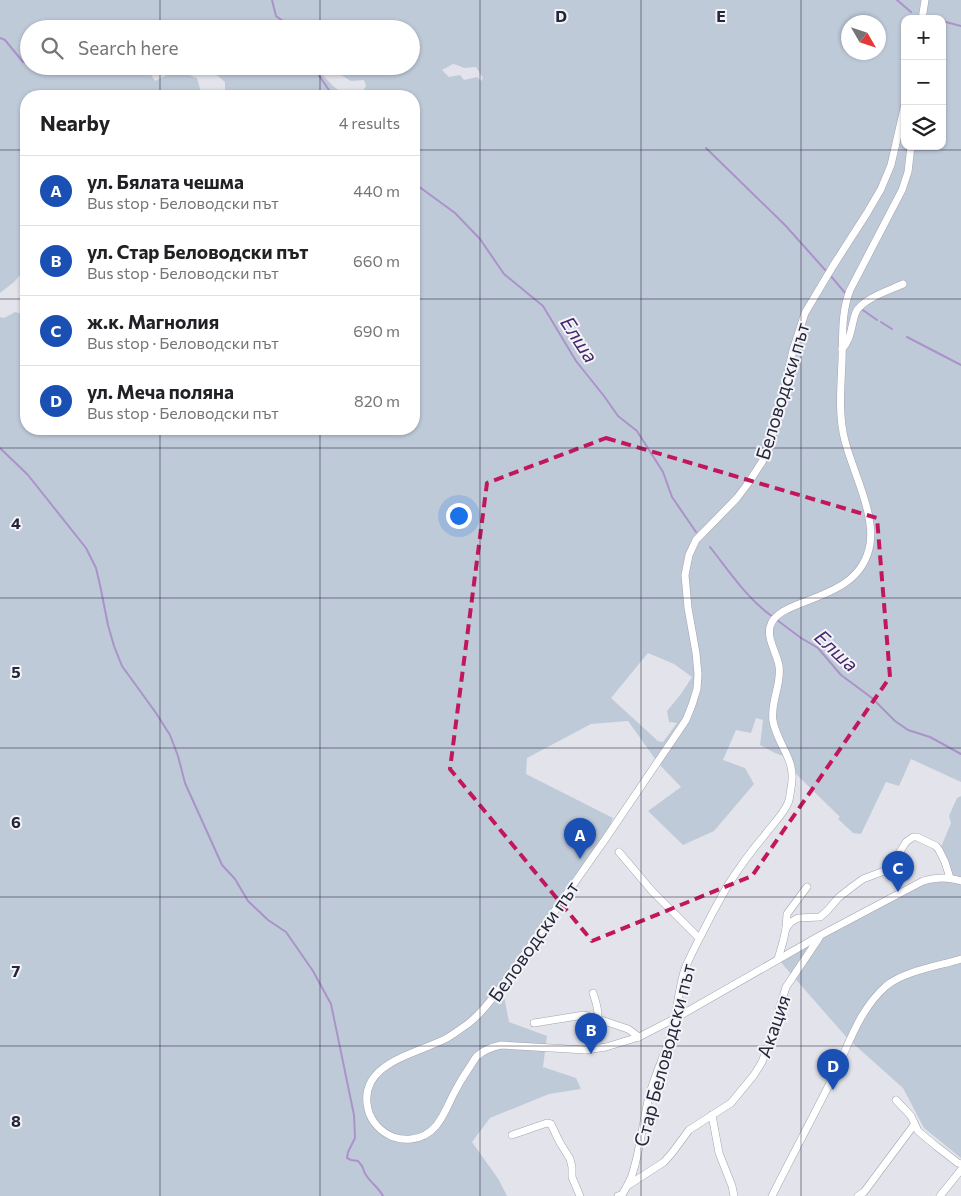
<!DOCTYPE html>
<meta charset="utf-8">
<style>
:root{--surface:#fff;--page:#f6f6f6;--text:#202124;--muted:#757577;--line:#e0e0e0;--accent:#5a7744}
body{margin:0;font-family:Commissioner,sans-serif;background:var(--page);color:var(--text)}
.controls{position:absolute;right:15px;top:15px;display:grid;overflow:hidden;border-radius:10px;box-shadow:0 1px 4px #0004}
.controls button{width:45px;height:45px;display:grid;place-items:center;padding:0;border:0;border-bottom:1px solid var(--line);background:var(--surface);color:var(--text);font:25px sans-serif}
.compass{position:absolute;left:841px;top:15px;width:45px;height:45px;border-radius:50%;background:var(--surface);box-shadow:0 1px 4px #0004;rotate:129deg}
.you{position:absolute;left:458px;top:515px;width:18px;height:18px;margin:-12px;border:4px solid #fff;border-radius:50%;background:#1a73e8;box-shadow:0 0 0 8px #1a73e833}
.badge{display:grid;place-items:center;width:32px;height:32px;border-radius:50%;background:var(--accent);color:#fff;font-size:16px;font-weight:700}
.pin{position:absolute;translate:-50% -41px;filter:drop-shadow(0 1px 2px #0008)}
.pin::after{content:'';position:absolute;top:26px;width:18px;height:15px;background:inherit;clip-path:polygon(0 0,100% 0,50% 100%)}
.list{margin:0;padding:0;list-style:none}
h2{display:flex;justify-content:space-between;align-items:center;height:65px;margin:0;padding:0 20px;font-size:21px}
h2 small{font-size:16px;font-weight:400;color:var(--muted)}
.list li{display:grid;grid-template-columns:32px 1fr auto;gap:15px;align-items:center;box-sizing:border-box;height:70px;padding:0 20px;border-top:1px solid var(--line)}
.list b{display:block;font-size:19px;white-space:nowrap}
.list p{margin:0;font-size:16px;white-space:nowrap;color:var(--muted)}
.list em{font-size:16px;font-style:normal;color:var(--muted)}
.icon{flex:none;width:28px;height:28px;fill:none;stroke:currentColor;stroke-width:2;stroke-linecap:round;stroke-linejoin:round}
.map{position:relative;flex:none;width:961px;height:1196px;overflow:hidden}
.search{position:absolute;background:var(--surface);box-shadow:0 1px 4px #0004;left:20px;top:20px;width:400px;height:55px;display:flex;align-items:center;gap:12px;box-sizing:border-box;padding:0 18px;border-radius:28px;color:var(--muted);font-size:19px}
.panel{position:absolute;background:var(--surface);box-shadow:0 1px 4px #0004;left:20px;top:90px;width:400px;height:345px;border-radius:20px}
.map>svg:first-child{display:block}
.green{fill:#bfcad9;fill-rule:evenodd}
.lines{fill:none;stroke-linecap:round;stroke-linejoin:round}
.stream{stroke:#ab92c9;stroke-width:2}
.minor-casing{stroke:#a3a3af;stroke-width:8}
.minor{stroke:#fff;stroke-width:7}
.marked{fill:none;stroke:#c2185b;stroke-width:4;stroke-dasharray:10 6;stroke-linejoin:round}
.grid{fill:none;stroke:#26253a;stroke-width:1;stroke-opacity:0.55}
.labels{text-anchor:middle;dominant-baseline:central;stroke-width:4;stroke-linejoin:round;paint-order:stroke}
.street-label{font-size:19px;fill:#26253a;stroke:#f3f4f8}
.water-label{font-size:20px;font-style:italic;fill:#48276f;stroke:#f3f4f8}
.grid-label{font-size:16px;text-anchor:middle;font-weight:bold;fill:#26253a;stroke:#f3f4f8;stroke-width:4;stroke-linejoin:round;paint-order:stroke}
</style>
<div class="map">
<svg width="961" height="1196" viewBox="0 0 961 1196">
<rect width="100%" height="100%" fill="#e3e4eb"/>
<g class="green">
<path d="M0,0H961V782L911,759L899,786L886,782L861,834L853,833L838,819L840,817L796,774L791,759L775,753L760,745L763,720L756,718L751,733L736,730L723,760L745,768L754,784L714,831L683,845L648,811L681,787L658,763L628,721L591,724L527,758L526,774L613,818L606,838L502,986L509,1022L547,1036L543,1067L576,1078L581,1089L549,1094L490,1118L472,1142L499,1180L507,1196H0V317L4,318L15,312L26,315V429H414V96H360L366,86L364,80L351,81L341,75L333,66H411V29H29V66H146L155,81L176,70L197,78L202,96H26V269L14,282L0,293ZM905,19H942V146H905ZM848,22H878V52H848ZM453,64L457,65L464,68L476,67L483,78L481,81L477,77L464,80L460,75L449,77L442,70ZM648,653L674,664L692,677L681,694L667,711L669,722L677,723L663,742L658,741L611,698Z"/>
<polygon points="203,66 317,66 321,73 334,87 347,96 225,96 225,82 212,71"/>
<path d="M961,796V1158L924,1128L903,1088L848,1039L778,959L923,881L950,878C952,866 947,856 941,847L951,823L949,816L957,798Z"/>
</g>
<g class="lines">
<g class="stream">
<polyline points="272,0 276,16 294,29"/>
<polyline points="897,0 911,12"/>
<polyline points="942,21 961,26"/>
<polyline points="0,38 5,40 23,62 29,63"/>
<polyline points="285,66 316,71 333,96"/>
<polyline points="706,148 785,225 827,272"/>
<polyline points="414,183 455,213 480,239 504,274 543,306 576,361 604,396 618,416 637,431 663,472 672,497 696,532"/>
<polyline points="830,275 846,294"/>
<polyline points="860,308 877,320"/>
<polyline points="881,322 892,329"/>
<polyline points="907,337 961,365"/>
<path d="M0,448L28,475L86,548L96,568L100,585L108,625L114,646L122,666L156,713L170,735L178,756L185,783L222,865L235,879L248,901L268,920L286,932L313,971L331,1004L354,1115L355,1138L348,1152L347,1158L351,1160L358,1161C365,1168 362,1169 366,1175C371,1183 379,1188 383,1196"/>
<path d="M710,547C729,571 747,599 773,617"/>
<polyline points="777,620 801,638 818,648 841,675 872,698 895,721 908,730 930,737 961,754"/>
</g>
<defs>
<g id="minor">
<polyline points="922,19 925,0"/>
<path d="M905,104L891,165L881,189L867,213L833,266L805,313L793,350L778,418L768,449L762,462L749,482L737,498L696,540L689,555L685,575L688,608L696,653L698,674L697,689L692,705L686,720L606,838L502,986C492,999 482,1013 469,1023C462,1028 454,1034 447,1038C417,1054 357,1063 368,1109C371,1122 381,1132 393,1137C399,1139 404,1140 411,1139C436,1137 444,1114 453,1095C458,1085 464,1075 471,1065C473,1062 475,1058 477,1056C484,1050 492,1047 501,1045L586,1050L606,1047L639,1037L674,1019L821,935L923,881C938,877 947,877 961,881"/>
<path d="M842,349C852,339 851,324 856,312C862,299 890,290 903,284"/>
<polyline points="619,852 652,891 699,938"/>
<polyline points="786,928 787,914 807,887"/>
<polyline points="778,959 783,942 786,928 791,922 798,918 820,917 827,911 838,898 852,887 863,879 884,871 891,866 906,842 913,837 917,837 936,846 939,850 945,862 950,878"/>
<path d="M593,993C596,1002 599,1010 598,1019L628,1029L639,1037"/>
<polyline points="534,1023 584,1015 598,1019"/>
<polyline points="896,1100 911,1116 918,1131 936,1146 958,1163 961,1164"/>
<polyline points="712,1115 719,1153 732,1186 734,1196"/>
<polyline points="512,1135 547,1123 551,1124 559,1141 570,1159 572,1167 572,1177 580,1196"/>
<polyline points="627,1186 664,1162 672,1153 689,1130 731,1103 754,1075 762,1062 767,1049 786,987 819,938"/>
<path d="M618,1196L622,1195C626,1188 631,1180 633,1172C641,1146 643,1119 650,1093C656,1072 666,1052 672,1031C678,1009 678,987 686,966C694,948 704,930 713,912C718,903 723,894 728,885C739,868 751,851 764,836C771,826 783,815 788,803C790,799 790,793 791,788C797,759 778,747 773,721C770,702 782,684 779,666C777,653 767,640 770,627C777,595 860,605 870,544C875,513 853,472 845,441C838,415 841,387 842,360C843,336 841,313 850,290L902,190L908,172L911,146"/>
<path d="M772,1196C792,1156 813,1117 833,1077C849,1045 858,1011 886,986C904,971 939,966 961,959"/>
<polyline points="858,1196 864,1192 914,1125"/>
<polyline points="940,1196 961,1170"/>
</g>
</defs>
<use href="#minor" class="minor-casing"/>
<use href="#minor" class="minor"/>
</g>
<path class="marked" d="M606,438L877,518L890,677L752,876L592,941L450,769L487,483Z"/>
<path class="grid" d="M160,0V29M320,0V29M480,0V1196M641,0V1196M801,0V1196M160,66V96M320,66V96M0,150H26M414,150H961M0,299H26M414,299H961M160,429V1196M320,429V1196M0,448H961M0,598H961M0,748H961M0,897H961M0,1046H961"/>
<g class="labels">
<g class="street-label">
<text transform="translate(782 391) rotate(-73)">Беловодски път</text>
<text transform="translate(533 941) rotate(-55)">Беловодски път</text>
<text transform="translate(773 1026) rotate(-71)">Акация</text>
<text transform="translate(664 1055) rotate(-75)">Стар Беловодски път</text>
</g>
<g class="water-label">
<text transform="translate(580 339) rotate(57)">Елша</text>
<text transform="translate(837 650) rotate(43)">Елша</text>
</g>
</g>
<g class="grid-label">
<text x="561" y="22">D</text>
<text x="721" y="22">E</text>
<text x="16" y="529">4</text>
<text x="16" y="678">5</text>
<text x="16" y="828">6</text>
<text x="16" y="977">7</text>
<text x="16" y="1127">8</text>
</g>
</svg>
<div class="controls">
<button>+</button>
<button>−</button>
<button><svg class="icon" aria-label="layers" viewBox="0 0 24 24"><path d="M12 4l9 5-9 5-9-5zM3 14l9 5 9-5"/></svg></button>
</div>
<svg class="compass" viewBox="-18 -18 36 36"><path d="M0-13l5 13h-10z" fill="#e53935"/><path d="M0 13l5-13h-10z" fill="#757577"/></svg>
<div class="you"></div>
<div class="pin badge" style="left:580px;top:859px;background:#1a4fb4">A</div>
<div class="pin badge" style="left:591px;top:1054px;background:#1a4fb4">B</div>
<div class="pin badge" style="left:898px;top:892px;background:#1a4fb4">C</div>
<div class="pin badge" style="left:833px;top:1090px;background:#1a4fb4">D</div>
<div class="search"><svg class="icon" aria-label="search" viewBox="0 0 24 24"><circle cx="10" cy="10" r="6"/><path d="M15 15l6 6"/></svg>Search here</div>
<section class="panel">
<h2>Nearby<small>4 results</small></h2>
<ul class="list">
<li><span class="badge" style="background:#1a4fb4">A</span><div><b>ул. Бялата чешма</b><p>Bus stop · Беловодски път</p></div><em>440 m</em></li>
<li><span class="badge" style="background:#1a4fb4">B</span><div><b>ул. Стар Беловодски път</b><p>Bus stop · Беловодски път</p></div><em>660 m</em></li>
<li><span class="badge" style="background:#1a4fb4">C</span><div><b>ж.к. Магнолия</b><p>Bus stop · Беловодски път</p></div><em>690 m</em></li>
<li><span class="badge" style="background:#1a4fb4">D</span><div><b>ул. Меча поляна</b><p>Bus stop · Беловодски път</p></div><em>820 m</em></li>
</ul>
</section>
</div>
